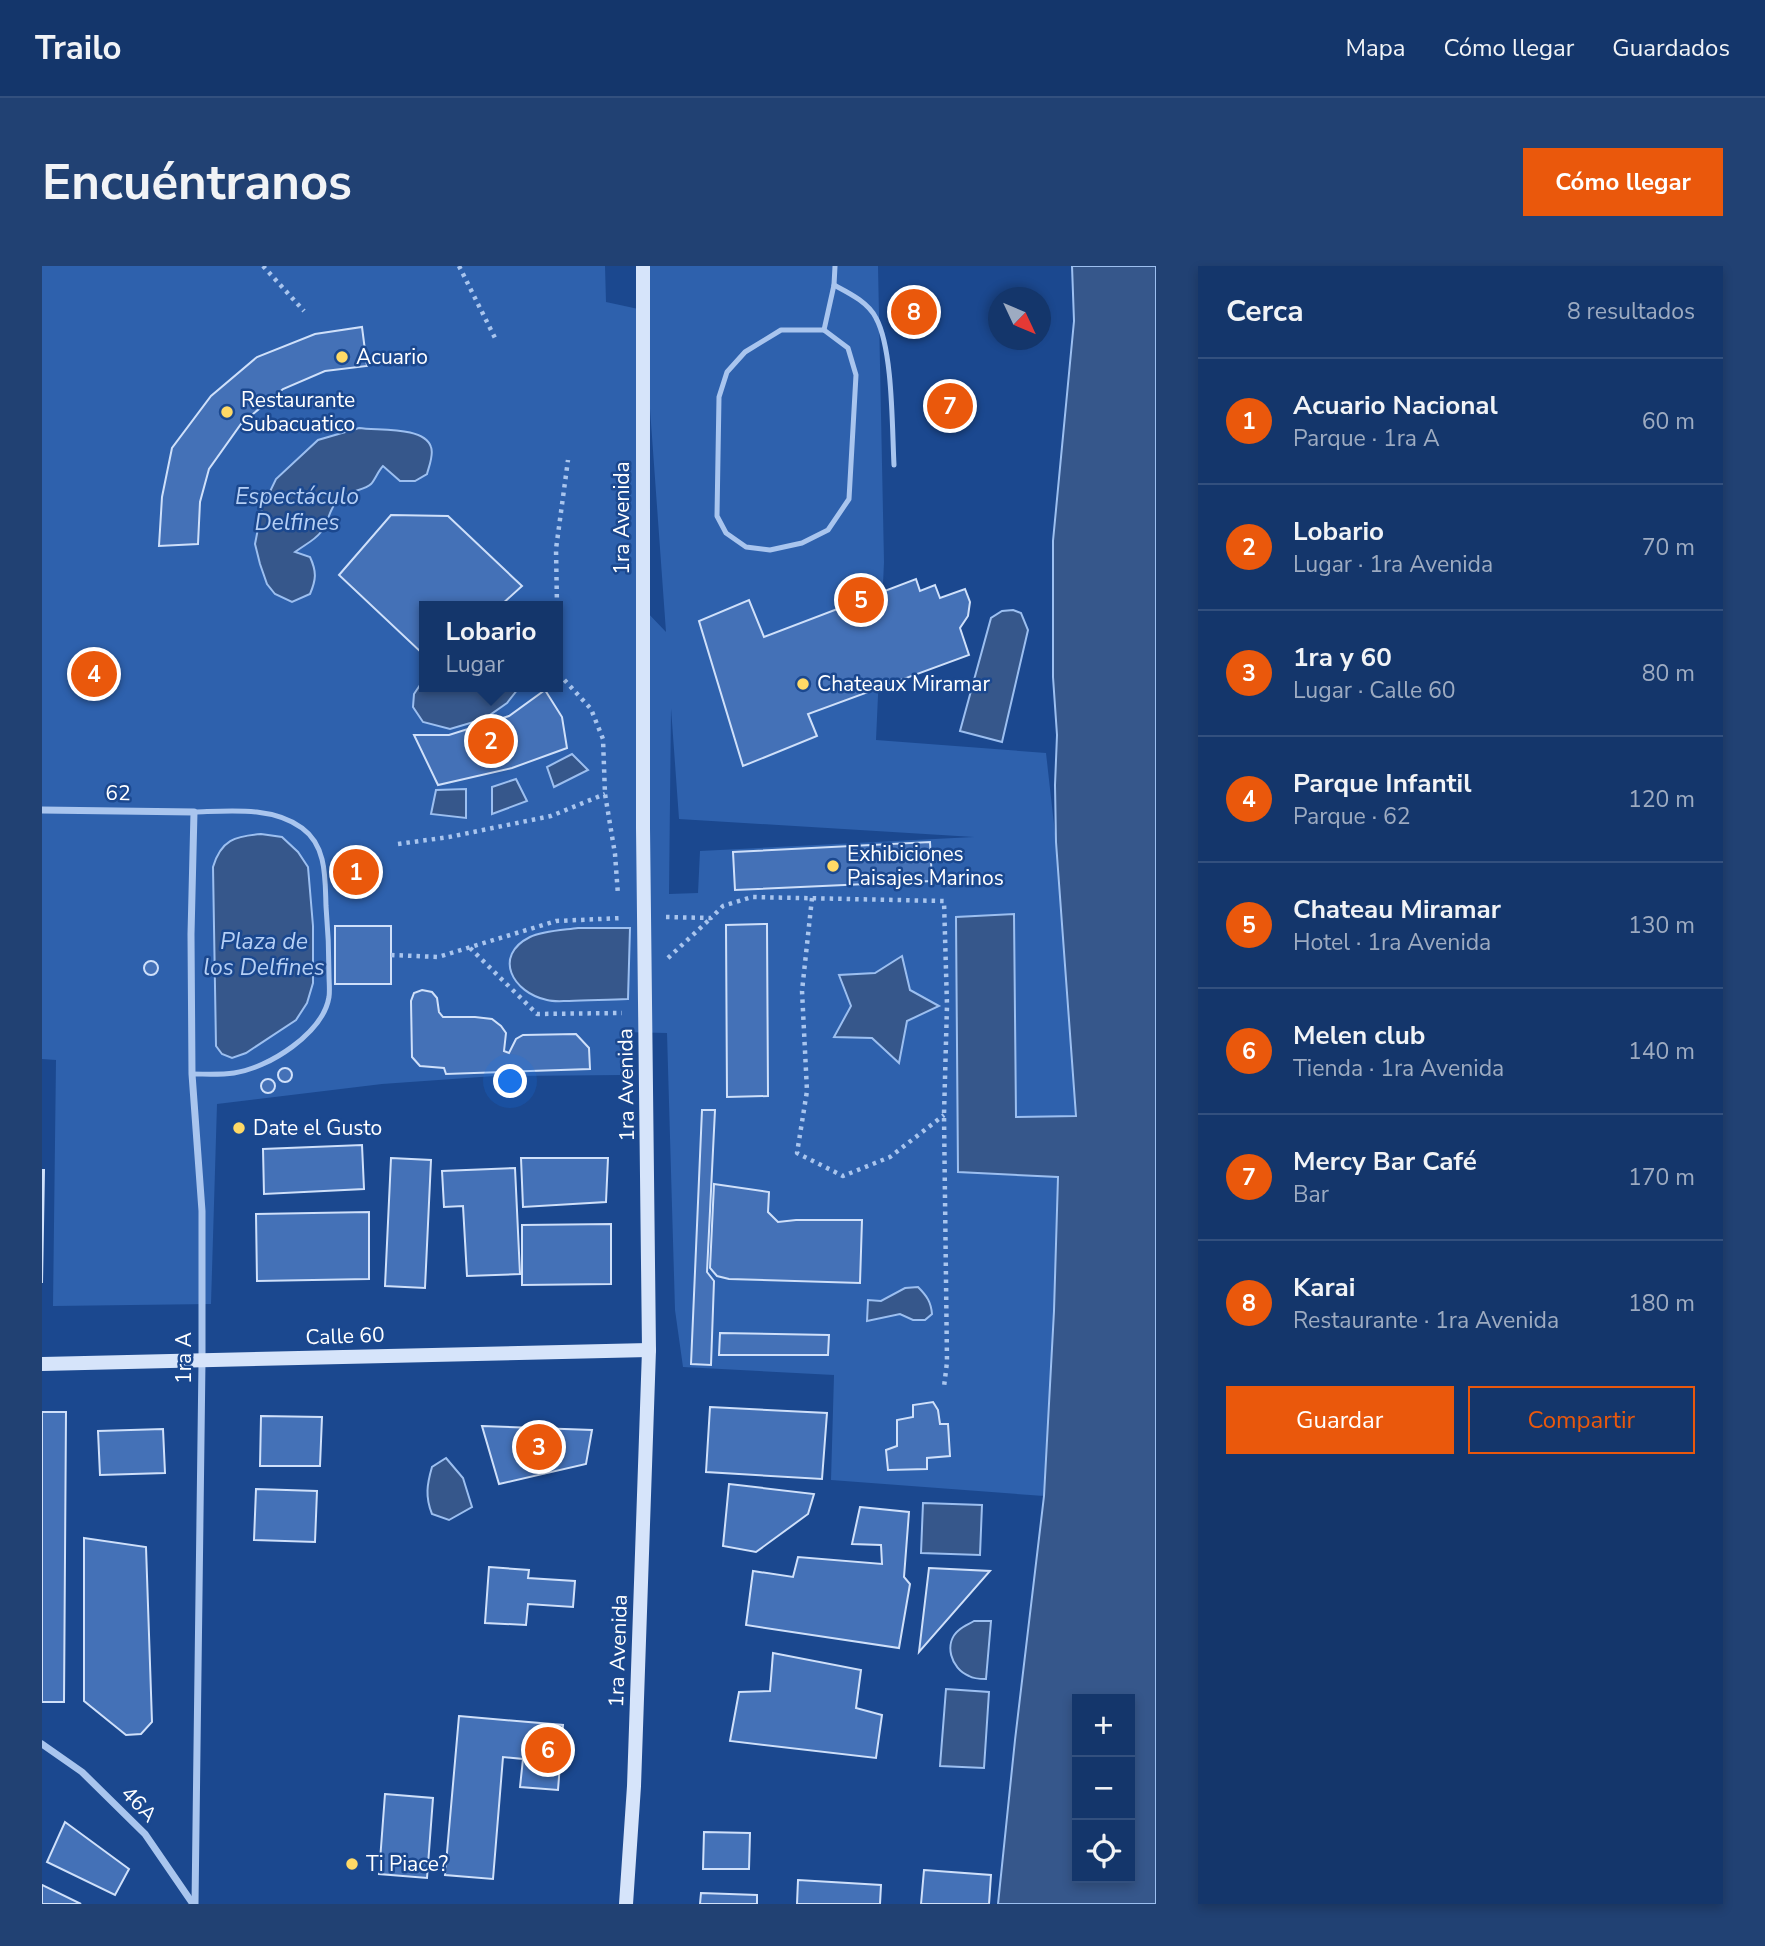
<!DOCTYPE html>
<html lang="es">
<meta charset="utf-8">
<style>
:root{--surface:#14366b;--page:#214173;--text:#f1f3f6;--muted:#9dabc1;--line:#33507e;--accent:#ea580c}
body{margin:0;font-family:"Nunito Sans",sans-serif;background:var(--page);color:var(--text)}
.controls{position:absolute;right:21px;bottom:21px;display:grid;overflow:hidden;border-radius:0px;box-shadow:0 4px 10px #0003}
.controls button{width:63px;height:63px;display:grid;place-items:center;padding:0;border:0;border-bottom:2px solid var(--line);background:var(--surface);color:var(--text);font:35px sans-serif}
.compass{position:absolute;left:946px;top:21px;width:63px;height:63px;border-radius:50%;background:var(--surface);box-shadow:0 4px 10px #0003;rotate:134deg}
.you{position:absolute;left:469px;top:816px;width:24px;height:24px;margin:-18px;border:5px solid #fff;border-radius:50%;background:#1a73e8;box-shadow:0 0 0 10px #1a73e833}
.badge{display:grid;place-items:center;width:46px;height:46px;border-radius:50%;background:var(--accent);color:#fff;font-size:23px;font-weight:700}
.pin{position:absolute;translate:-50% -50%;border:4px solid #fff;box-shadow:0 2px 7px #0006}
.popup{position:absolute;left:377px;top:335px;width:144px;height:91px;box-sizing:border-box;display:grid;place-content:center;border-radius:0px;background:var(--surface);filter:drop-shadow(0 2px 5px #0005);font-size:23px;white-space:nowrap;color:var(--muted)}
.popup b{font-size:26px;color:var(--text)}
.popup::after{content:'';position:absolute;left:50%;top:100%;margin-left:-14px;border:14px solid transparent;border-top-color:var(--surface)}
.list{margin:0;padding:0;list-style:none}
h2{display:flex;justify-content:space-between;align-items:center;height:91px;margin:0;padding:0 28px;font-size:30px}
h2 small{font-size:23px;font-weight:400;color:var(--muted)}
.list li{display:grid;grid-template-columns:46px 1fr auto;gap:21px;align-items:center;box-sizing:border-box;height:126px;padding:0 28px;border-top:2px solid var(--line)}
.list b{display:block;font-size:26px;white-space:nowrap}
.list p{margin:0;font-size:23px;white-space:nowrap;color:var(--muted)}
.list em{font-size:23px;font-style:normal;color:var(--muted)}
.actions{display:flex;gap:14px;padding:21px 28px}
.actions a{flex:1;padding:16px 0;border:2px solid var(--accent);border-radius:0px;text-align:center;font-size:24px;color:var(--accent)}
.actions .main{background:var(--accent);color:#fff}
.icon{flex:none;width:38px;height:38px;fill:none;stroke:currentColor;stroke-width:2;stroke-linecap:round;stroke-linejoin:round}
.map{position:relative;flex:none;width:1114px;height:1638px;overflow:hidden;border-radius:0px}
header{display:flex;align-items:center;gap:42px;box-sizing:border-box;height:98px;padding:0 35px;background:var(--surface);border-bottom:2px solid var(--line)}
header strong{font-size:33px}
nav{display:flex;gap:38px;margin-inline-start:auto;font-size:24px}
.intro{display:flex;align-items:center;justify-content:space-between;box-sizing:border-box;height:168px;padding:0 42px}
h1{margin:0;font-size:49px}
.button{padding:18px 32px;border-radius:0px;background:var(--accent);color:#fff;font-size:24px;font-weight:700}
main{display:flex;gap:42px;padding:0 42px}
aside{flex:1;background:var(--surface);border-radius:0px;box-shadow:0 4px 10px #0003}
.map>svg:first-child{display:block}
.green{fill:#2e61ad;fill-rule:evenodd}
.water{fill:#36578b;stroke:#9cbff0;stroke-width:2;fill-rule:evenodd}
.building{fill:#4471b7;stroke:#cfe0fa;stroke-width:2}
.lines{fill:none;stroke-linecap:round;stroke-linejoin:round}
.path{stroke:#a9c5ee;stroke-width:4.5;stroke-dasharray:3.5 5;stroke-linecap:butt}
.lane{stroke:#a9c5ee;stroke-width:5}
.street{stroke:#a9c5ee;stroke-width:7}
.secondary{stroke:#d6e4fa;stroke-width:14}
.poi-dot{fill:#ffd966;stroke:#1b488f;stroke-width:2.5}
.labels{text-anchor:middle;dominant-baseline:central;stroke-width:5;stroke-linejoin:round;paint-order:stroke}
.poi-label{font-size:21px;fill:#fff;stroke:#1b488f;text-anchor:start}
.street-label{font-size:21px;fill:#fff;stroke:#1b488f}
.water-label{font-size:23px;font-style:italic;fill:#b5cff5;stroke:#1b488f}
</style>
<header>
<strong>Trailo</strong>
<nav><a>Mapa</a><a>Cómo llegar</a><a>Guardados</a></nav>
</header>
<div class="intro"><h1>Encuéntranos</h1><a class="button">Cómo llegar</a></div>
<main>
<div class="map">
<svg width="1114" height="1638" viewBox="0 0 1114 1638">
<rect width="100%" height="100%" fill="#1b488f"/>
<path class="green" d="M0,0H563L564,36L601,44V0H836L842,296L834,474L1004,487L1014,576L1034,850L1016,911L1012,1045L1002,1230L789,1214L792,1109L641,1101L633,1044L625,767L581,766V809L453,810L340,818L175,838L169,1038L11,1040L14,794L0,793ZM602,59L624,366L602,343ZM382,340H516V421H382ZM629,442L637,553L932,571L658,585L656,627L627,628Z"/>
<g class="water">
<path d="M1030,0H1114V1638H956L973,1474L1002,1230L1012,1045L1016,911L916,906L914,651L972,648L974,851L1034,850L1014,576L1013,519L1015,469L1011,411V275L1032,55ZM1035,1433H1088V1612H1035Z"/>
<path d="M317,162C336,165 382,160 389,181C392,189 387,200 385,208L373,215H358L341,200C336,205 333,214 329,218C322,225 305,224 294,236C287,245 286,257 279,266C272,275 262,279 253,286L268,291C275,306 274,314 268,328L250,336L233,328L225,318L218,298L213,278L220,242L234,213L276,174Z"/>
<polygon points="971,344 979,347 986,364 960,476 918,465 949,352 960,345"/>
<polygon points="382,413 382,421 476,421 476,423 465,437 442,453 408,463 381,456 371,441 372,428"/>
<polygon points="530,488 546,504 512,521 505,501"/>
<polygon points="474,513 485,535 450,548 450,521"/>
<polygon points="424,523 424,552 389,548 394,524"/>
<path d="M219,568L240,571L256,586L266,601L271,660V717L265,737L254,754L204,787L190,792L180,788L174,780L171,601C179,574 193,570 219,568Z"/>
<path d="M536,662H588L586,733C566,734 546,734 527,735C520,735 512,736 505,734C471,727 450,690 488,671C500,665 522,664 536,662Z"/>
<polygon points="860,690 868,724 897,740 865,755 857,797 830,772 792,771 809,740 797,709 833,707"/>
<path d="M876,1021C885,1030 889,1036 890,1048L883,1054H871L858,1048L825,1055L826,1034L839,1035L863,1022Z"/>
<path d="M404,1192L421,1212L430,1241L407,1254L390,1248C383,1231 385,1218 390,1201Z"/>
<polygon points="881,1237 940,1239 938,1289 879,1287"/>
<path d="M932,1355H949L944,1413C938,1413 932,1413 927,1410C909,1403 901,1377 917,1364C921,1360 927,1358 932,1355Z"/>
<polygon points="904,1423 947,1426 942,1502 898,1500"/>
</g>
<g class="building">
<polygon points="320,61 325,100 283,105 241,123 199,158 167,203 158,236 156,278 117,280 120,231 130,182 169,130 215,91 273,68"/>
<polygon points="349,249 406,250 480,320 458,340 382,340 382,389 297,309"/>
<polygon points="874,313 878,325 893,319 898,332 923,323 928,336 926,350 918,362 927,389 766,448 775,470 701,500 657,355 707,334 722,371"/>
<polygon points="503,424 520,451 525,482 470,502 396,519 372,469 407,469 467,450"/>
<polygon points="888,576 890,615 693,624 691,586"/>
<polygon points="725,658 726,830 685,831 684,659"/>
<rect x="293" y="660" width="56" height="58"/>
<circle cx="109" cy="702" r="7"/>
<polygon points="380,724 390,726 395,732 397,746 401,751 433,751 450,753 459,760 464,767 462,785 467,787 474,773 481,769 534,768 547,782 548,803 404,808 402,802 378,800 370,791 369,735 372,727"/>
<circle cx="243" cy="809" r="7"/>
<circle cx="226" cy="820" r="7"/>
<polygon points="660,844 673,844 665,1006 672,1015 669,1099 649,1098"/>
<polygon points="320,879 322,923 222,928 221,883"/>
<polygon points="349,892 389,894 383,1022 343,1020"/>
<polygon points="479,892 566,892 564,936 481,941"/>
<polygon points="473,902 478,1008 425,1010 421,940 402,941 400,905"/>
<polygon points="0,904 2,904 0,1017"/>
<polygon points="672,918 727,926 726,946 736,956 754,954 820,954 818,1017 687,1013 675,1010 668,1002"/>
<polygon points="327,946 327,1013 215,1015 214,948"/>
<polygon points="569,958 569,1018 480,1019 480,959"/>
<polygon points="678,1067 787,1069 786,1089 677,1089"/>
<polygon points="891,1136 896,1144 898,1158 906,1158 908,1190 885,1192 885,1203 846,1204 844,1184 855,1180 855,1154 871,1151 871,1139"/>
<polygon points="668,1141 785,1147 780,1213 664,1206"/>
<polygon points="0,1146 24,1146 22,1436 0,1436"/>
<polygon points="219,1150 280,1151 278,1200 218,1200"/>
<polygon points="440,1160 550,1164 544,1198 457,1218"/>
<polygon points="121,1163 123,1207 58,1209 56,1165"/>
<polygon points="687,1218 772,1228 766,1248 714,1286 681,1280"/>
<polygon points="214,1223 275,1225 273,1276 212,1274"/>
<polygon points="818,1241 867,1246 862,1311 868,1318 857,1382 704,1359 711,1305 751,1311 756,1291 840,1298 839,1279 810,1278"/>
<polygon points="42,1272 104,1281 110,1456 99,1468 84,1469 42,1435"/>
<polygon points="447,1301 487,1304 486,1312 533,1315 531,1341 486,1338 484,1359 443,1357"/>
<polygon points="887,1302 948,1305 877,1386"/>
<polygon points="731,1387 819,1404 814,1442 840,1449 834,1492 688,1475 697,1426 728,1425"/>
<polygon points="417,1450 521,1459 516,1524 478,1521 481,1493 461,1491 451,1613 403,1609"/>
<polygon points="343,1528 391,1532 385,1612 337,1608"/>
<polygon points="23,1556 87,1603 73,1629 5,1596"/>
<polygon points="662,1566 708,1567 707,1603 661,1603"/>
<polygon points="882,1604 949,1609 947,1638 879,1638"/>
<polygon points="756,1614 839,1619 838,1638 755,1638"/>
<polygon points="0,1619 39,1638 0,1638"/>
<polygon points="659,1627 715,1629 715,1638 658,1638"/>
</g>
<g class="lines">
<g class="path">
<polyline points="221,0 262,45"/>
<polyline points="417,0 455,76"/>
<polyline points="515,340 514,283 526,194"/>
<polyline points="516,348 517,408 549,443 561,473 563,528 573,588 576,629"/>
<polyline points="356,578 407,571 509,550 563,528"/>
<polyline points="770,632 760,725 765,825 755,887 801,910 848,891 902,849"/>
<polyline points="624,651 669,652 681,640 710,631 902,635 905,739 902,849 905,1096 902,1121"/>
<polyline points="428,682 495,748 580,747"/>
<polyline points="349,689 396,691 514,655 581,652"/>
<polyline points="626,692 668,653"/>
</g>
<g class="lane">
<path d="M792,19C807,27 826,36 834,52C851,83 850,162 852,199"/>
<polygon points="739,64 782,64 806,82 814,109 807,233 786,264 760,277 728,284 704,281 684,267 675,250 677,131 685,106 703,86"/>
<polyline points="782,64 792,19 793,0"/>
<path d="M150,808C164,808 178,809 192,807C227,802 281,767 287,731C288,724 287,716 287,709C287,686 286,663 284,640C283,613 285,580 260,562C230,540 187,545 152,546"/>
</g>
<g class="street">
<polyline points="0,544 152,546 149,668 150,808 160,945 160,1095 153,1638"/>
<polyline points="0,1478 40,1506 103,1568 151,1638"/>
</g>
<g class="secondary">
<polyline points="0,1098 607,1084"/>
<polyline points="584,1638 592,1520 607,1084 601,562 601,0"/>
</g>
</g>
<g class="poi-dot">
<circle cx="300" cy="91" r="7"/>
<circle cx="185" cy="146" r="7"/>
<circle cx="761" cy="418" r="7"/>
<circle cx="791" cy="600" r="7"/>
<circle cx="197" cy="862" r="7"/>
<circle cx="310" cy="1598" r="7"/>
</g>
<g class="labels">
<g class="poi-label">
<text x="314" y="91">Acuario</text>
<text x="199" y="134">Restaurante<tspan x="199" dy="24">Subacuatico</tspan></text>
<text x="775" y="418">Chateaux Miramar</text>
<text x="805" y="588">Exhibiciones<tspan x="805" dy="24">Paisajes Marinos</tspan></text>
<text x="211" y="862">Date el Gusto</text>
<text x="324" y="1598">Ti Piace?</text>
</g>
<g class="street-label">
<text transform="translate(580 252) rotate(-90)">1ra Avenida</text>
<text transform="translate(76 527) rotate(1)">62</text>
<text transform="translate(584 819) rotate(-91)">1ra Avenida</text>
<text transform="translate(303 1070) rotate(-2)">Calle 60</text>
<text transform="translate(142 1092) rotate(-90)">1ra A</text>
<text transform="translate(576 1385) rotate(-88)">1ra Avenida</text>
<text transform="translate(97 1538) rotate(46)">46A</text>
</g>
<g class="water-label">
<text x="255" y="230">Espectáculo<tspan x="255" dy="26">Delfines</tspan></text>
<text x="222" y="675">Plaza de<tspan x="222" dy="26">los Delfines</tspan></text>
</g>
</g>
</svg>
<div class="controls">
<button>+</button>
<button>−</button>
<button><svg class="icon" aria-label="locate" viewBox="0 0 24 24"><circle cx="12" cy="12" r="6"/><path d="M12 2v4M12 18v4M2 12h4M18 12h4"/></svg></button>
</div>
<svg class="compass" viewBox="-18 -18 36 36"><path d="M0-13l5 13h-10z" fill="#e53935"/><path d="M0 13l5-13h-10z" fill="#9dabc1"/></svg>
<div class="you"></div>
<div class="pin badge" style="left:314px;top:606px">1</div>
<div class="pin badge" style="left:449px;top:475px">2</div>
<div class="popup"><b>Lobario</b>Lugar</div>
<div class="pin badge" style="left:497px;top:1181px">3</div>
<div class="pin badge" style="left:52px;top:408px">4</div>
<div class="pin badge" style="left:819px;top:334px">5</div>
<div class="pin badge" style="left:506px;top:1484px">6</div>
<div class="pin badge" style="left:908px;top:140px">7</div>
<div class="pin badge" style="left:872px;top:46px">8</div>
</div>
<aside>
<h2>Cerca<small>8 resultados</small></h2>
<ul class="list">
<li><span class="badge">1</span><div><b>Acuario Nacional</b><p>Parque · 1ra A</p></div><em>60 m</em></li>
<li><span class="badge">2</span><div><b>Lobario</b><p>Lugar · 1ra Avenida</p></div><em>70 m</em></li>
<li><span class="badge">3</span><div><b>1ra y 60</b><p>Lugar · Calle 60</p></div><em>80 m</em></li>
<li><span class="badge">4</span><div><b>Parque Infantil</b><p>Parque · 62</p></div><em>120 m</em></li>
<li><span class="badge">5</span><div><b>Chateau Miramar</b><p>Hotel · 1ra Avenida</p></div><em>130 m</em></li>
<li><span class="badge">6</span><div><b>Melen club</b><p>Tienda · 1ra Avenida</p></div><em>140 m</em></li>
<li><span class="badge">7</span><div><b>Mercy Bar Café</b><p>Bar</p></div><em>170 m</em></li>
<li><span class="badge">8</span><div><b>Karai</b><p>Restaurante · 1ra Avenida</p></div><em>180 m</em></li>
</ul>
<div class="actions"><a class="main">Guardar</a><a>Compartir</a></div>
</aside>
</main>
